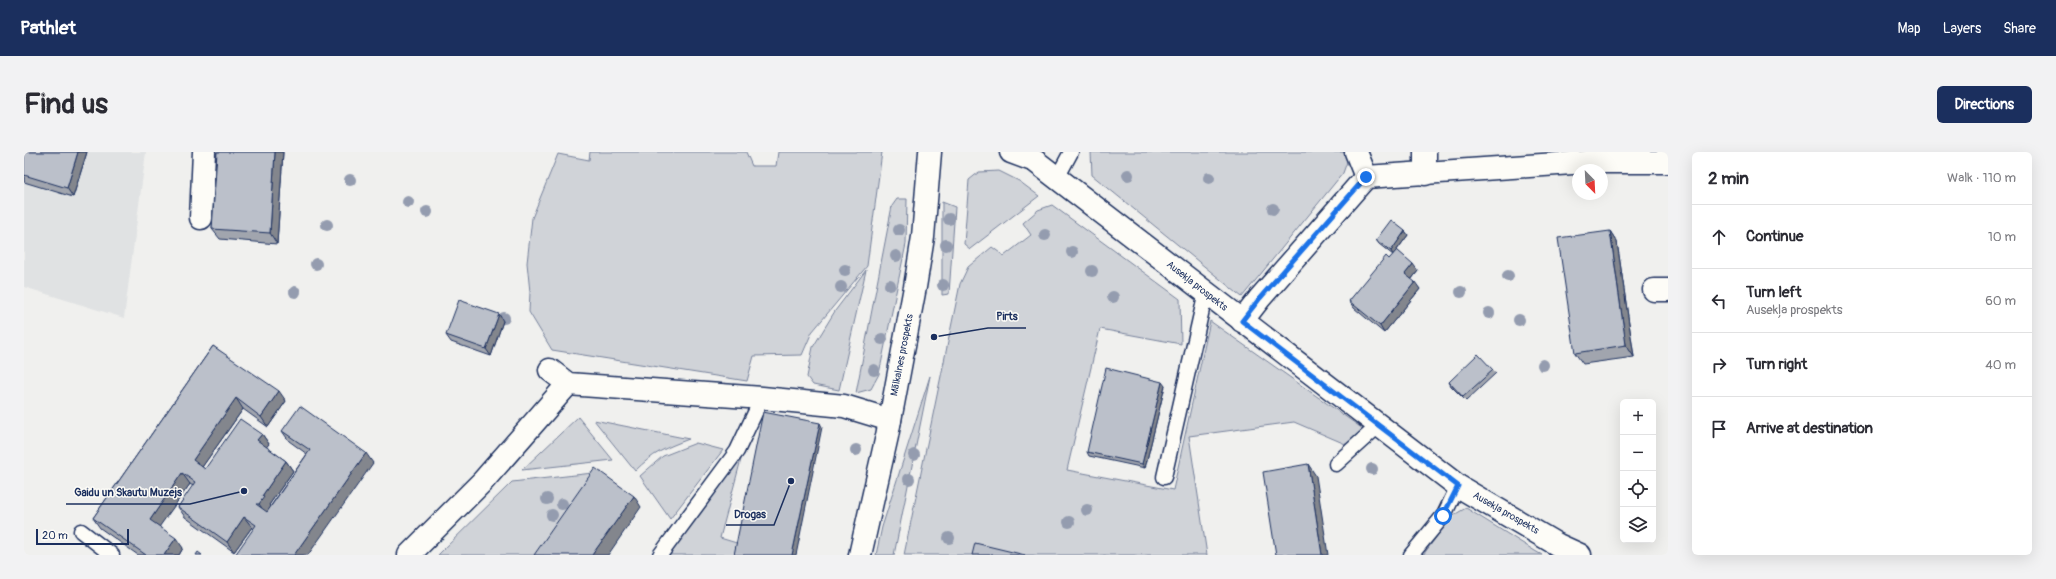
<!DOCTYPE html>
<meta charset="utf-8">
<style>
:root{--surface:#fff;--page:#f2f2f3;--text:#2b2b33;--muted:#7c7c81;--line:#e1e1e2;--accent:#1b2f5e}
body{margin:0;font-family:Pangolin,sans-serif;background:var(--page);color:var(--text)}
.controls{position:absolute;right:12px;bottom:12px;display:grid;overflow:hidden;border-radius:6px;box-shadow:0 4px 16px #0002}
.controls button{width:36px;height:36px;display:grid;place-items:center;padding:0;border:0;border-bottom:1px solid var(--line);background:var(--surface);color:var(--text);font:20px sans-serif}
.compass{position:absolute;left:1548px;top:12px;width:36px;height:36px;border-radius:50%;background:var(--surface);box-shadow:0 4px 16px #0002;rotate:156deg}
.scale{position:absolute;left:12px;bottom:10px;width:93px;box-sizing:border-box;padding-left:4px;border:2px solid #1b2f5e;border-top:0;font-size:11px;line-height:14px;white-space:nowrap;color:#1b2f5e;-webkit-text-stroke:3px #fdfcf7;paint-order:stroke}
.stop{position:absolute;width:12px;height:12px;margin:-9px;border:3px solid #1a73e8;border-radius:50%;background:#fff}
.stop.end{background:#1a73e8;border-color:#fff;box-shadow:0 1px 4px #0008}
.list{margin:0;padding:0;list-style:none}
h2{display:flex;justify-content:space-between;align-items:center;height:52px;margin:0;padding:0 16px;font-size:17px}
h2 small{font-size:13px;font-weight:400;color:var(--muted)}
.list li{display:grid;grid-template-columns:26px 1fr auto;gap:12px;align-items:center;box-sizing:border-box;height:64px;padding:0 16px;border-top:1px solid var(--line)}
.list b{display:block;font-size:15px;white-space:nowrap}
.list p{margin:0;font-size:13px;white-space:nowrap;color:var(--muted)}
.list em{font-size:13px;font-style:normal;color:var(--muted)}
.icon{flex:none;width:22px;height:22px;fill:none;stroke:currentColor;stroke-width:2;stroke-linecap:round;stroke-linejoin:round}
.map{position:relative;flex:none;width:1644px;height:403px;overflow:hidden;border-radius:6px}
header{display:flex;align-items:center;gap:24px;box-sizing:border-box;height:56px;padding:0 20px;background:var(--accent);color:#fff}
header strong{font-size:19px}
nav{display:flex;gap:22px;margin-inline-start:auto;font-size:14px}
.intro{display:flex;align-items:center;justify-content:space-between;box-sizing:border-box;height:96px;padding:0 24px}
h1{margin:0;font-size:28px}
.button{padding:10px 18px;border-radius:6px;background:var(--accent);color:#fff;font-size:14px;font-weight:700}
main{display:flex;gap:24px;padding:0 24px}
aside{flex:1;background:var(--surface);border-radius:6px;box-shadow:0 4px 16px #0002}
.map>svg:first-child{display:block}
.built{fill:#e0e2e3}
.grass{fill:#d0d3d8;stroke:#76819b}
.lines{fill:none;stroke-linecap:round;stroke-linejoin:round}
.lane-casing{stroke:#1b2f5e;stroke-width:17}
.street-casing{stroke:#1b2f5e;stroke-width:25}
.secondary-casing{stroke:#1b2f5e;stroke-width:25}
.lane{stroke:#fdfcf7;stroke-width:14}
.street{stroke:#fdfcf7;stroke-width:22}
.secondary{stroke:#fdfcf7;stroke-width:22}
.tree{fill:#949caf}
.wall{fill:#a1a5ae;stroke:#1b2f5e}
.shaded-wall{fill:#83868d;stroke:#1b2f5e}
.building{fill:#bbc0ca;stroke:#1b2f5e}
.route{stroke:#1a73e8;stroke-width:5}
.labels{text-anchor:middle;dominant-baseline:central;stroke-width:3;stroke-linejoin:round;paint-order:stroke}
.street-label{font-size:10px;fill:#1b2f5e;stroke:#fdfcf7}
.leader{fill:none;stroke:#1b2f5e;stroke-width:1.5}
.callout-dot{fill:#1b2f5e;stroke:#fdfcf7;stroke-width:1.5}
.callout-label{font-size:11px;text-anchor:middle;font-weight:bold;fill:#1b2f5e;stroke:#fdfcf7;stroke-width:3;stroke-linejoin:round;paint-order:stroke}
</style>
<header>
<strong>Pathlet</strong>
<nav><a>Map</a><a>Layers</a><a>Share</a></nav>
</header>
<div class="intro"><h1>Find us</h1><a class="button">Directions</a></div>
<main>
<div class="map">
<svg width="1644" height="403" viewBox="0 0 1644 403">
<rect width="100%" height="100%" fill="#f0f0ee"/>
<filter id="ink" filterUnits="userSpaceOnUse"><feTurbulence type="fractalNoise" baseFrequency=".025" numOctaves="2"/><feDisplacementMap in="SourceGraphic" scale="8" xChannelSelector="R" yChannelSelector="G"/><feConvolveMatrix kernelMatrix="1 2 1 2 8 2 1 2 1" color-interpolation-filters="sRGB"/></filter>
<g filter="url(#ink)">
<polygon class="built" points="0,0 122,0 100,166 0,135"/>
<g class="grass">
<polygon points="566,0 722,0 728,14 752,14 754,0 858,0 843,114 788,180 778,203 730,204 723,229 528,198 505,160 506,140 503,111 508,66 534,2 565,8"/>
<polygon points="1067,0 1320,0 1324,7 1319,21 1218,145 1068,23"/>
<polygon points="975,19 995,29 1015,44 946,97 940,92 945,28 955,20"/>
<polygon points="873,47 883,47 882,92 855,222 847,237 832,241 868,54"/>
<polygon points="918,50 931,55 925,142 918,143"/>
<polygon points="1028,53 1156,147 1157,192 1076,177 1043,318 1149,338 1186,169 1342,279 1326,294 1270,270 1165,284 1183,403 880,403 936,132 944,115 968,95 980,104 1007,83 999,71 1014,58"/>
<polygon points="842,118 815,238 789,233 783,225 789,195 811,159"/>
<polygon points="906,224 870,403 852,403 858,375"/>
<polygon points="554,265 589,308 498,318"/>
<path d="M570,268L665,287C641,296 629,301 611,319Z"/>
<polygon points="672,291 699,298 646,367 616,324 639,304"/>
<polygon points="719,300 696,386 716,392 713,403 641,403"/>
<polygon points="578,320 520,403 414,403 488,330"/>
<polygon points="1442,356 1511,399 1518,403 1399,403 1428,364"/>
</g>
<g class="lines">
<defs>
<g id="lane">
<polyline points="1033,26 1047,0"/>
<polyline points="1312,312 1355,273"/>
<polyline points="1140,325 1182,140"/>
<polyline points="57,379 88,403"/>
<polyline points="636,403 713,299 738,246"/>
<polyline points="1387,403 1420,363 1434,334"/>
</g>
<g id="street">
<polyline points="987,0 1011,9 1033,26 1434,334 1534,393 1556,403"/>
<polyline points="1332,0 1342,25 1563,10 1644,10"/>
<polyline points="1401,0 1401,22"/>
<polyline points="177,66 180,0"/>
<polyline points="1630,138 1644,138"/>
<polyline points="1218,169 1236,146 1342,25"/>
<polyline points="526,218 544,232 738,246 820,254 866,268"/>
<polyline points="385,403 459,329 544,232"/>
</g>
<polyline id="secondary" points="836,403 863,284 891,135 899,85 906,0"/>
</defs>
<use href="#lane" class="lane-casing"/>
<use href="#street" class="street-casing"/>
<use href="#secondary" class="secondary-casing"/>
<use href="#lane" class="lane"/>
<use href="#street" class="street"/>
<use href="#secondary" class="secondary"/>
</g>
<g class="tree">
<circle cx="1104" cy="23" r="6"/>
<circle cx="1185" cy="26" r="6"/>
<circle cx="326" cy="28" r="6"/>
<circle cx="384" cy="50" r="6"/>
<circle cx="1249" cy="57" r="6"/>
<circle cx="403" cy="60" r="6"/>
<circle cx="925" cy="67" r="6"/>
<circle cx="303" cy="73" r="6"/>
<circle cx="875" cy="78" r="6"/>
<circle cx="1021" cy="83" r="6"/>
<circle cx="922" cy="93" r="6"/>
<circle cx="1048" cy="100" r="6"/>
<circle cx="872" cy="104" r="6"/>
<circle cx="292" cy="112" r="6"/>
<circle cx="821" cy="118" r="6"/>
<circle cx="1068" cy="119" r="6"/>
<circle cx="1484" cy="124" r="6"/>
<circle cx="866" cy="133" r="6"/>
<circle cx="919" cy="133" r="6"/>
<circle cx="817" cy="135" r="6"/>
<circle cx="271" cy="140" r="6"/>
<circle cx="1437" cy="140" r="6"/>
<circle cx="1089" cy="145" r="6"/>
<circle cx="1465" cy="161" r="6"/>
<circle cx="480" cy="166" r="6"/>
<circle cx="1495" cy="168" r="6"/>
<circle cx="858" cy="187" r="6"/>
<circle cx="1519" cy="213" r="6"/>
<circle cx="850" cy="218" r="6"/>
<circle cx="832" cy="298" r="6"/>
<circle cx="890" cy="303" r="6"/>
<circle cx="1348" cy="317" r="6"/>
<circle cx="885" cy="327" r="6"/>
<circle cx="523" cy="347" r="6"/>
<circle cx="538" cy="352" r="6"/>
<circle cx="1063" cy="358" r="6"/>
<circle cx="528" cy="363" r="6"/>
<circle cx="1045" cy="370" r="6"/>
<circle cx="925" cy="386" r="6"/>
</g>
<g class="wall">
<polygon points="0,0 63,0 49,45 0,30"/>
<polygon points="193,0 259,0 253,92 196,87 188,77"/>
<polygon points="1381,79 1384,83 1373,98 1394,119 1387,128 1396,137 1360,181 1330,156 1325,149 1365,107 1369,103 1355,92 1352,88"/>
<polygon points="1586,79 1593,90 1610,205 1559,212 1551,201"/>
<polygon points="479,169 467,204 427,190 422,183"/>
<polygon points="189,194 262,249 244,275 219,257 178,315 181,317 238,282 245,292 242,295 262,309 269,319 245,353 246,355 283,302 265,289 258,279 349,311 230,377 228,375 210,400 161,365 154,355 169,334 166,332 135,374 159,396 155,403 114,403 76,376 69,366"/>
<polygon points="1469,218 1472,221 1442,249 1427,234 1425,230"/>
<polygon points="1141,234 1121,316 1065,304 1063,300"/>
</g>
<g class="shaded-wall">
<polygon points="54,0 63,0 49,45 43,36"/>
<polygon points="251,0 259,0 253,92 246,81"/>
<polygon points="1381,79 1384,83 1369,103 1367,99"/>
<polygon points="1586,79 1593,90 1610,205 1602,193"/>
<polygon points="1389,112 1394,119 1386,129 1381,122"/>
<polygon points="1391,130 1396,137 1360,181 1356,174"/>
<polygon points="475,162 479,169 467,204 462,197"/>
<polygon points="1138,230 1141,234 1121,316 1118,312"/>
<polygon points="255,239 262,249 244,275 237,265"/>
<polygon points="212,246 219,257 176,318 169,308"/>
<polygon points="796,271 798,275 772,403 768,403"/>
<polygon points="238,282 245,292 240,298 233,288"/>
<polygon points="342,301 349,311 284,403 270,403"/>
<polygon points="262,309 269,319 245,353 247,355 242,362 235,352 238,344"/>
<polygon points="1284,312 1292,324 1304,403 1298,403"/>
<polygon points="158,321 166,332 133,378 126,368"/>
<polygon points="610,344 617,355 584,403 568,403"/>
<polygon points="220,365 228,375 210,400 203,390"/>
<polygon points="152,386 159,396 155,403 140,403"/>
</g>
<g class="building">
<polygon points="0,0 54,0 43,36 0,23"/>
<polygon points="193,0 251,0 246,81 188,77"/>
<polygon points="1367,68 1381,79 1367,99 1352,88"/>
<polygon points="1586,79 1602,193 1551,201 1534,86"/>
<polygon points="1373,98 1389,112 1381,122 1391,130 1356,174 1325,149 1362,104 1365,107"/>
<polygon points="435,148 475,162 462,197 422,183"/>
<polygon points="189,194 255,239 237,265 212,246 169,308 181,317 216,267 238,282 233,288 262,309 238,344 240,345 235,352 232,352 243,360 286,298 258,279 276,254 342,301 270,403 211,403 232,373 220,365 203,390 154,355 171,330 158,321 126,368 152,386 140,403 122,403 69,366"/>
<polygon points="1454,202 1469,218 1439,245 1425,230"/>
<polygon points="1082,216 1138,230 1118,312 1063,300"/>
<polygon points="739,260 796,271 768,403 710,403"/>
<polygon points="1284,312 1298,403 1252,403 1239,320"/>
<polygon points="571,316 610,344 568,403 510,403"/>
<polygon points="951,391 1001,403 948,403"/>
<polygon points="174,400 178,403 172,403"/>
</g>
</g>
<g class="lines" filter="url(#ink)">
<polyline class="route" points="1342,25 1236,146 1218,169 1434,334 1419,364"/>
</g>
<g class="labels">
<g class="street-label">
<text transform="translate(1173 134) rotate(38)">Ausekļa prospekts</text>
<text transform="translate(878 203) rotate(-79)">Mālkalnes prospekts</text>
<text transform="translate(1482 361) rotate(30)">Ausekļa prospekts</text>
</g>
</g>
<path class="leader" d="M910 185L964 176H1002M220 339L166 352H42M767 329L750 373H702"/>
<g class="callout-dot">
<circle cx="910" cy="185" r="4"/>
<circle cx="220" cy="339" r="4"/>
<circle cx="767" cy="329" r="4"/>
</g>
<g class="callout-label">
<text x="983" y="168">Pirts</text>
<text x="104" y="344">Gaidu un Skautu Muzejs</text>
<text x="726" y="366">Drogas</text>
</g>
</svg>
<div class="controls">
<button>+</button>
<button>−</button>
<button><svg class="icon" aria-label="locate" viewBox="0 0 24 24"><circle cx="12" cy="12" r="6"/><path d="M12 2v4M12 18v4M2 12h4M18 12h4"/></svg></button>
<button><svg class="icon" aria-label="layers" viewBox="0 0 24 24"><path d="M12 4l9 5-9 5-9-5zM3 14l9 5 9-5"/></svg></button>
</div>
<svg class="compass" viewBox="-18 -18 36 36"><path d="M0-13l5 13h-10z" fill="#e53935"/><path d="M0 13l5-13h-10z" fill="#7c7c81"/></svg>
<div class="scale">20 m</div>
<div class="stop" style="left:1419px;top:364px"></div>
<div class="stop end" style="left:1342px;top:25px"></div>
</div>
<aside>
<h2>2 min<small>Walk · 110 m</small></h2>
<ul class="list">
<li><svg class="icon" aria-label="ahead" viewBox="0 0 24 24"><path d="M12 20V5M6 11l6-6 6 6"/></svg><div><b>Continue</b></div><em>10 m</em></li>
<li><svg class="icon" aria-label="left" viewBox="0 0 24 24"><path d="M17 20v-9H6M10 6l-5 5 5 5"/></svg><div><b>Turn left</b><p>Ausekļa prospekts</p></div><em>60 m</em></li>
<li><svg class="icon" aria-label="right" viewBox="0 0 24 24"><path d="M7 20v-9h11M14 6l5 5-5 5"/></svg><div><b>Turn right</b></div><em>40 m</em></li>
<li><svg class="icon" aria-label="arrive" viewBox="0 0 24 24"><path d="M6 21V4h12l-3 4 3 4H6"/></svg><div><b>Arrive at destination</b></div></li>
</ul>
</aside>
</main>
